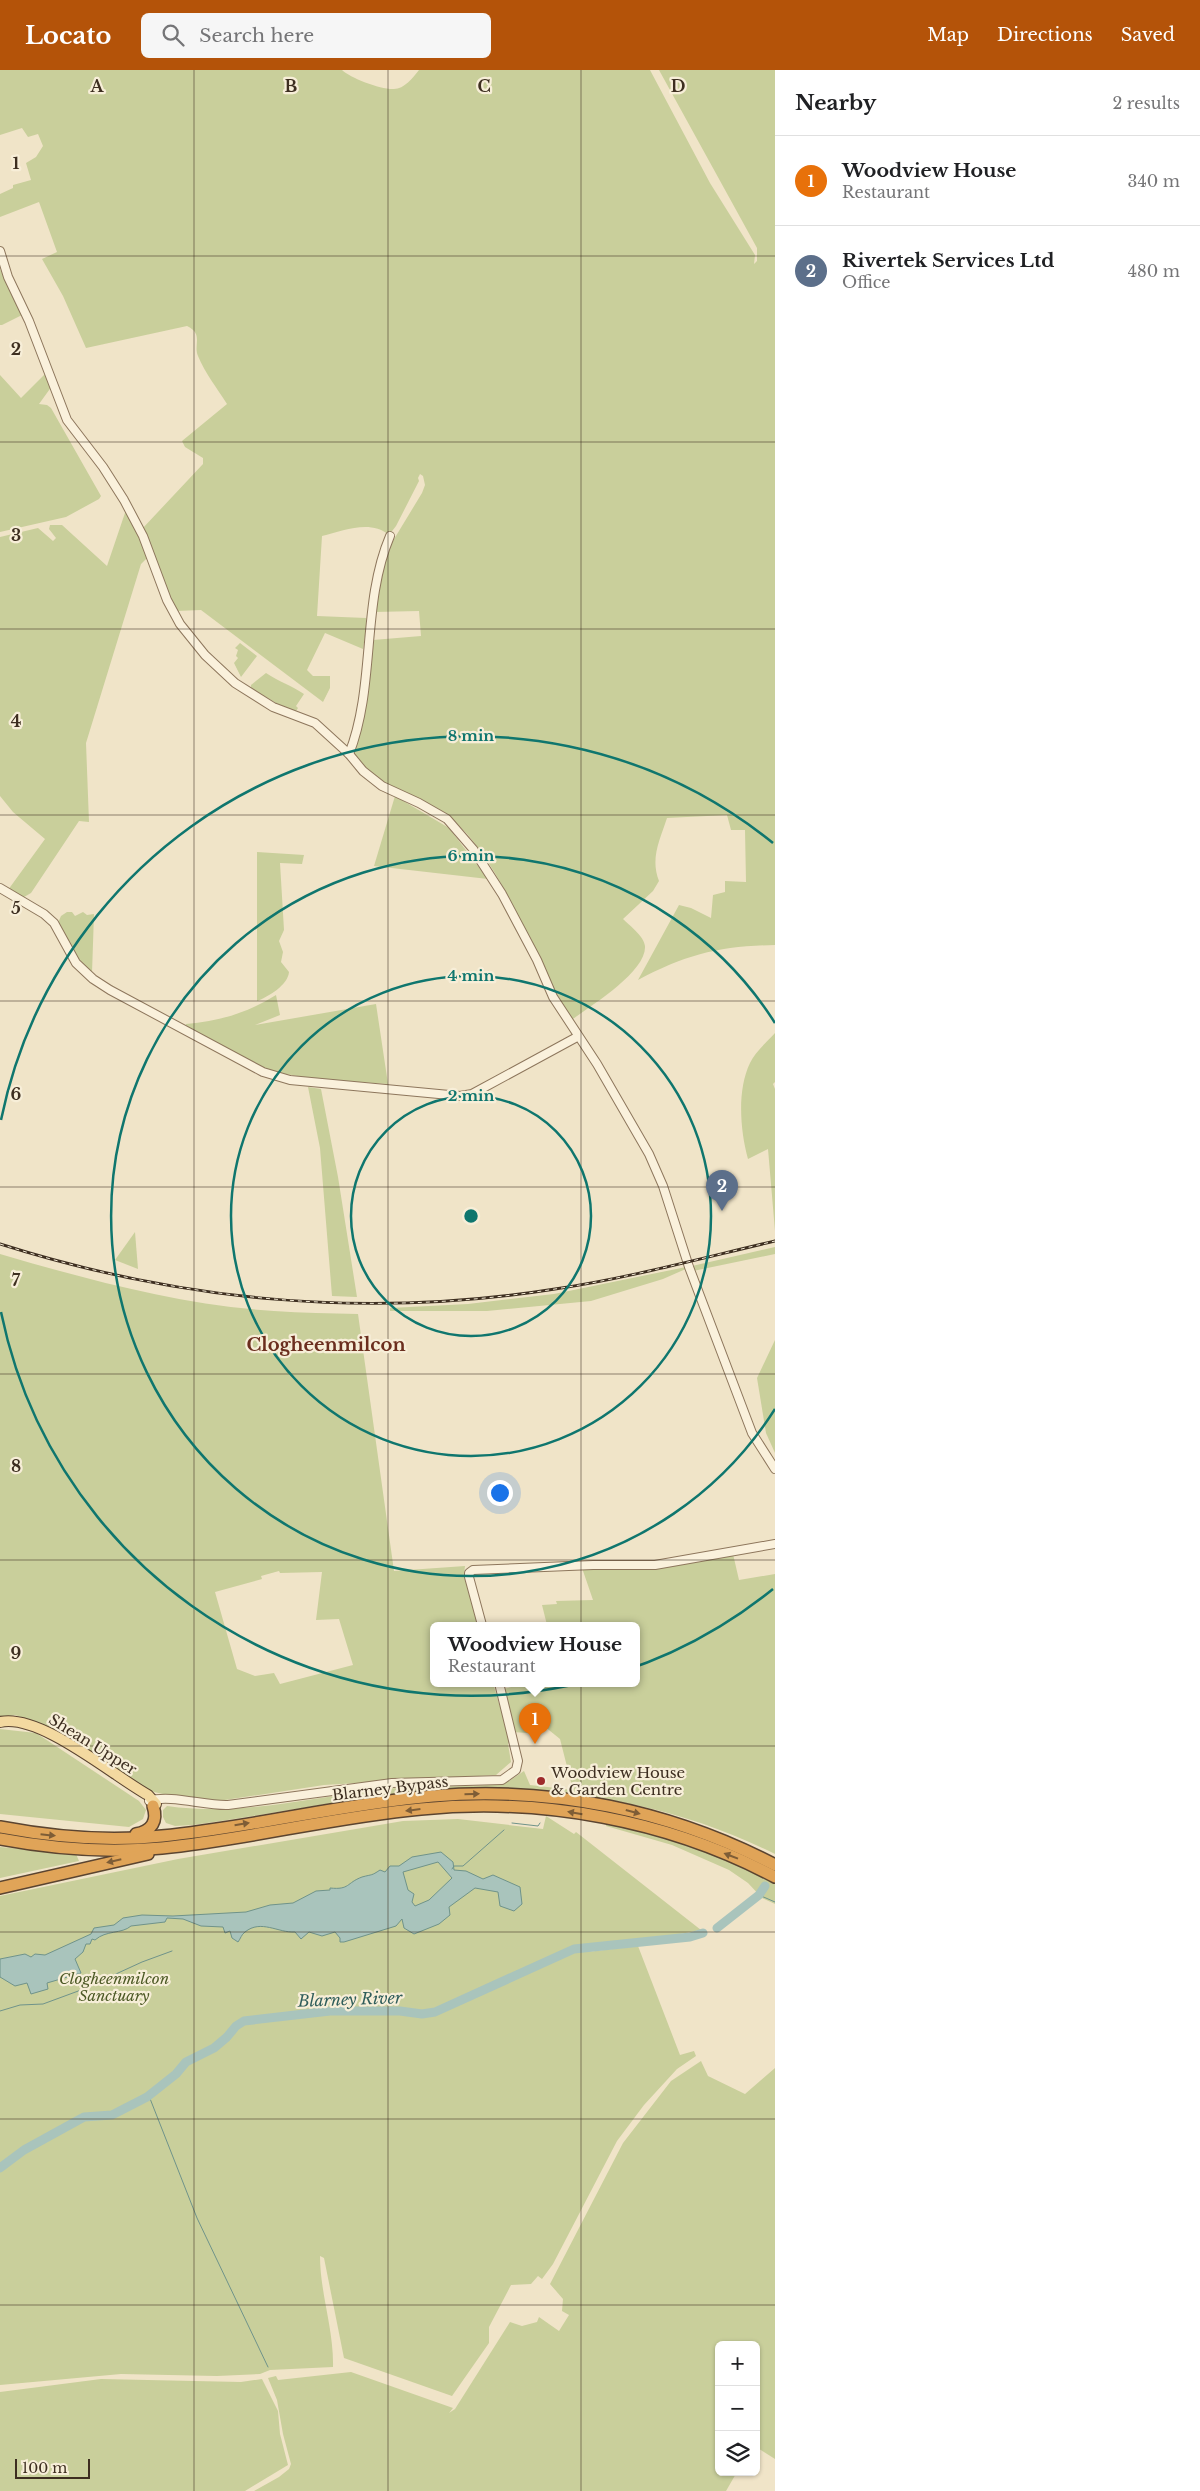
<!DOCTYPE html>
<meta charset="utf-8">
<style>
:root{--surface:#fff;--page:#f6f6f6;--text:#202124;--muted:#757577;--line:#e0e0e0;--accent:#b45309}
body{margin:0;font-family:"Libre Baskerville",serif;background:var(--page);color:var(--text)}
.controls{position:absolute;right:15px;bottom:15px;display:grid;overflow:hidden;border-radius:8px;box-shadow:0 1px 4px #0004}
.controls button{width:45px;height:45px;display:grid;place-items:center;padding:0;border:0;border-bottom:1px solid var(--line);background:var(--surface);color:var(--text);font:25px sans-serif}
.scale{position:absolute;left:15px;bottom:12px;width:75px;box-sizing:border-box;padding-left:5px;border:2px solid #3d2e20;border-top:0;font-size:14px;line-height:18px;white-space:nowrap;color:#3d2e20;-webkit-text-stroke:4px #f7eed8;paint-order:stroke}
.you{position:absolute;left:499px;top:1422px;width:18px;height:18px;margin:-12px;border:4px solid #fff;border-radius:50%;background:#1a73e8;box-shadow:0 0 0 8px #1a73e833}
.badge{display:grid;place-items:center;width:32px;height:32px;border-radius:50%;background:var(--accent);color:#fff;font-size:16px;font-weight:700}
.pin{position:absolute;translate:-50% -41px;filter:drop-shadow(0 1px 2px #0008)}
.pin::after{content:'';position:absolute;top:26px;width:18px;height:15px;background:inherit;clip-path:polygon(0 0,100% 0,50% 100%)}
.popup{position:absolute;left:430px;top:1552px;width:210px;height:65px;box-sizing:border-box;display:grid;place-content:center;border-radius:8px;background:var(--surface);filter:drop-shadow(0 1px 4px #0005);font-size:16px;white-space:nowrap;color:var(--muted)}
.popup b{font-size:19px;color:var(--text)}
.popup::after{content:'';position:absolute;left:50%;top:100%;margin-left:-10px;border:10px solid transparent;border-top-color:var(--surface)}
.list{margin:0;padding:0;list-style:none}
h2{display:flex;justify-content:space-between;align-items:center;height:65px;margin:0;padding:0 20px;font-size:21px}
h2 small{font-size:16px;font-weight:400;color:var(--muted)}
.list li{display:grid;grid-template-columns:32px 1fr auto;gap:15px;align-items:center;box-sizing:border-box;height:90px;padding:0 20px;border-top:1px solid var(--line)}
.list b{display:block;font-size:19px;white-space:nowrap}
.list p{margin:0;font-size:16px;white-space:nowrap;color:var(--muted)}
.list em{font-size:16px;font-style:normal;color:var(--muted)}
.icon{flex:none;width:28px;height:28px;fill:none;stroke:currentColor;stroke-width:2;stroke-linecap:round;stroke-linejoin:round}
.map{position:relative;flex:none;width:775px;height:2421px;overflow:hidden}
header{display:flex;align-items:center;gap:30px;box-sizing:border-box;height:70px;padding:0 25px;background:var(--accent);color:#fff}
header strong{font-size:24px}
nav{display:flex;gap:28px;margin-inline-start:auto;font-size:18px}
.search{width:350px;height:45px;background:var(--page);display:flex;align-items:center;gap:12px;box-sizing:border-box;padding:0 18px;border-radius:8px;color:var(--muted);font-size:19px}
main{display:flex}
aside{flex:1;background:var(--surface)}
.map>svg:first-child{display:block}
.green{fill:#c9cf9b;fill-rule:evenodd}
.water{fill:#a9c4bc;stroke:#6f938a;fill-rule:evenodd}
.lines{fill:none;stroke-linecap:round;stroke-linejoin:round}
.stream{stroke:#6f938a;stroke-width:1}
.river{stroke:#a9c4bc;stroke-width:9}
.minor-casing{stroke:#8d765c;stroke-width:10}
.major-casing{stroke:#5b4430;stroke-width:12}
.highway-casing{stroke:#5b4430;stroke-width:14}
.minor{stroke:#faf1dc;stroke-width:8}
.major{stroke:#f3d9a0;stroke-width:10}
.highway{stroke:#e0a458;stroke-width:11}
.rail-casing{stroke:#3d2e20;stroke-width:3}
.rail{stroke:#f7eed8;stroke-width:1;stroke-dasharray:4;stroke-linecap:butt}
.oneway{fill:#7e5d36}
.grid{fill:none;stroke:#3d2e20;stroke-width:1;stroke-opacity:0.55}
.ring{fill:none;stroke:#0f766e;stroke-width:2.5}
.poi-dot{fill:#9e2a2b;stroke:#f7eed8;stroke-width:2}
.labels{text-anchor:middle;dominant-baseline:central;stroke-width:4.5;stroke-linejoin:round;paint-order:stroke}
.street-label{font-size:15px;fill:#3d2e20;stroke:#f7eed8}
.poi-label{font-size:15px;fill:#3d2e20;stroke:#f7eed8;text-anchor:start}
.park-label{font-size:15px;font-style:italic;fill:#4d5a26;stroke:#f7eed8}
.water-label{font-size:16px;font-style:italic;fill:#2f5d5a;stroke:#f7eed8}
.quarter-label{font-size:18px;font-weight:bold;fill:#6b2e1e;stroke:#f7eed8}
.grid-label{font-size:16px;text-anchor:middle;font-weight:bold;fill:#3d2e20;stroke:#f7eed8;stroke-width:4.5;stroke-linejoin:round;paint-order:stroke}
.centre{fill:#0f766e;stroke:#f7eed8;stroke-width:2.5}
.ring-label{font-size:15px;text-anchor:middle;font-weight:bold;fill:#0f766e;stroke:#f7eed8;stroke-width:4.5;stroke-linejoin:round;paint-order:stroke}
</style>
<header>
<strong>Locato</strong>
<div class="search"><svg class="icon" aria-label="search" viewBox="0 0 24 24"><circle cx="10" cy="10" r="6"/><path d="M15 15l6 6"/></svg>Search here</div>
<nav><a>Map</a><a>Directions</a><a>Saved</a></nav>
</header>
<main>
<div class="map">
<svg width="775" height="2421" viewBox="0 0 775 2421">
<rect width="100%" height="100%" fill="#f0e4c8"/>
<g class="green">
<path d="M0,0H342C350,8 382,20 394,19C404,19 413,8 419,0H650L710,113L755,185L754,194L757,191V178L659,0H775V875C720,876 687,884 638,910L679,835L691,838L711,848L713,825L725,822V811L746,812L745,760H731L727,745L667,748C660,770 650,788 659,811L653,821L623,849C630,856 644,866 645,876C647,902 589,937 570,951C536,890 512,818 468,765C439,731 370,717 354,684L364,643L373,570L421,566L419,541L374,542L385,484L422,423L425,415L423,406L420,404L418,408L419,411L396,456L389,465C370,449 343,461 322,466L317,546L366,548L367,553L363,579L325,563L307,600L313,606H330V618L323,632L201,540L176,541L142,459L203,394V388L185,377L182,371L227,334C217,318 205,303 198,286C193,275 204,264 187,256L86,278L63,226L42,189L57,182L39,132L0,147V124L13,118V115L31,110L26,93L36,87L43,76L38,64L28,67L22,58L0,65Z"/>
<polygon points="0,199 22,245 2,255 0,255"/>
<polygon points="47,302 52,316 39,334 47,335 51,338 101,426 99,429 66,447 0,462 0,305 21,328"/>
<polygon points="127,437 151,484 141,494 86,673 89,752 79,751 31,823 24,827 8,820 45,769 13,742 0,726 0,467 38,458 53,471 56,468 49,459 50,455 62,455 107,496"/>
<polygon points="240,573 257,586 241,607 234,593 238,588 236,586 238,580 235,578"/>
<path d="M266,603C279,612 291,615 304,624L296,636L298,638L296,641L281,636L251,618V615Z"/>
<polygon points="395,726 449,758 488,809 374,796"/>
<path d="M257,782L304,785L302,794L280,793L284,860L279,871L283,882L281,892L289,902C288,915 268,927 257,931Z"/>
<polygon points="67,842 72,842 75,846 83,842 87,845 94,844 92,903 77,887 58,853 61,846"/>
<path d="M276,925L280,945L255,955L376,934L388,1014L315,1009L286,1004V1007L270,1003L185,958L186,954C220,951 247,943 276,925Z"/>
<path d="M775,963V1012L773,1014L775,1019V1161L768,1079L748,1089C740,1060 737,1020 750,993C755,982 767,972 775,963Z"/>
<polygon points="308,1017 321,1019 338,1107 357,1227 332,1226 320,1078"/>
<polygon points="135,1162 138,1199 115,1190"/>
<polygon points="775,1177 775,1184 693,1201 692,1196"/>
<path d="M0,1184C89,1210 181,1235 274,1241C302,1243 330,1243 358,1244L394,1501L465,1496L464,1505L478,1555H434V1613H493L510,1671L508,1674L511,1692L496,1705L324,1715L212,1732L181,1728L154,1722L132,1711L36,1652L15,1645L0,1648ZM279,1501L280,1503L322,1502L316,1550L339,1549L353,1595L280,1614L274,1603L255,1606L237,1599L215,1522L262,1509L261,1506Z"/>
<polygon points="686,1197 688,1198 663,1209 591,1231 487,1241 390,1241 390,1238 468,1234 554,1224"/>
<polygon points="775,1270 775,1383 766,1363 757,1308"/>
<path d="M733,1484L739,1510L775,1504V1784C667,1730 548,1713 429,1721C350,1727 271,1745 193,1755L175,1756L166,1753L163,1747V1740L167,1736C238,1746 305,1729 375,1720C416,1715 458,1718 500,1714L509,1711L524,1701L530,1715L573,1720L560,1669L544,1656L528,1663L512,1662L503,1619L529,1613H636V1555H547L542,1535L557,1534L556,1531L593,1530L581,1495L630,1496Z"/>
<polygon points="0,1659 36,1663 139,1731 146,1740 143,1749 129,1757 0,1744"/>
<path d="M546,1746L574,1764L576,1762L701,1860L587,1882L638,1876L680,1985L694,1981L696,1986L677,1999L644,2035L617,2071L553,2194L542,2209L538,2206L531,2214L511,2215L489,2257V2273L452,2326L344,2288L324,2188L320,2186C320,2223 334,2260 333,2297L270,2300L260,2304L217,2306L121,2304L0,2315V1826L178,1789L403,1751L458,1749L543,1759Z"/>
<path d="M606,1752C664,1766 721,1784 775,1812V1834L762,1828L748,1813L729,1800L672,1775L606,1756Z"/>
<polygon points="0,1777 76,1784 79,1791 0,1808"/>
<polygon points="701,1991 708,2006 745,2024 775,1998 775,2389 756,2377 756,2275 719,2275 719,2402 737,2402 726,2421 254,2421 279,2407 289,2399 291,2394 283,2364 277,2330 268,2308 276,2306 278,2310 351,2302 453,2338 449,2343 455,2339 510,2252 522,2256 537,2252 539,2247 559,2261 569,2245 562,2241 563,2229 550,2214 623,2073 671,2011"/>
<polygon points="101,2309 241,2312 262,2309 278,2341 280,2364 288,2395 245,2421 0,2421 0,2322"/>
</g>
<path class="water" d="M441,1782L453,1792L454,1800L466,1801L483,1809L493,1805L520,1817L522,1834L514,1841L500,1836L498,1822L475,1818L449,1837L450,1845L439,1854L414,1864L404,1858L402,1849L396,1856L344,1872H340V1868L335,1862L322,1866L309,1862L301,1869L295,1862C278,1863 261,1849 245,1862C241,1865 241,1868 238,1872L232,1868L230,1861L225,1863L223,1857L201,1856L183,1849L167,1848L165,1852L131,1856C122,1864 106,1860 95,1870L92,1869L90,1874H86L83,1882L75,1889L81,1903L47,1913L48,1919L31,1924L27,1913L15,1916L0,1907V1889L25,1884L31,1887L35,1884L45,1885L91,1864L94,1858L114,1855L123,1848L142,1845L173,1846L246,1842L270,1835L293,1833L316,1821L330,1820V1818C350,1820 346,1813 362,1807C373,1804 371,1806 380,1800L385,1802L390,1796H399L412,1787ZM438,1792L452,1808L429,1830L415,1836L412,1832L414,1824L408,1820L403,1802Z"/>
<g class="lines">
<g class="stream">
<polyline points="512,1753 538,1756 540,1753"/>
<polyline points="452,1799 454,1796 463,1796 504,1760"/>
<polyline points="759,1825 775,1832"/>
<polyline points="0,1941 20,1935 43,1934 81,1920 142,1892 172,1881"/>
<polyline points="149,2026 197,2148 268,2297"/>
</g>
<g class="river">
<polyline points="717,1858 759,1825 765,1816"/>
<polyline points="0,2098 24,2080 84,2047 112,2045 147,2027 176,2004 186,1992 214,1978 227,1967 236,1956 244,1951 330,1941 400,1941 422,1944 435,1942 574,1879 690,1867 703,1863"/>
</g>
<defs>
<g id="minor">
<polyline points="0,181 8,207 29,251 67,350 103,397 124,430 143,466 167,530 180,554 205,585 235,613 273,637 315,653 349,684 363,701 382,716 419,733 447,749 473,779 502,824 537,890 553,927 597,994 649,1084 663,1116 689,1197 752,1363 775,1399"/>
<path d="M349,684C376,616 361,534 390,466"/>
<polyline points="0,818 44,844 54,853 76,893 93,909 110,920 263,1002 290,1010 460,1026 472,1024 577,967"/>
<polyline points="482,1555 469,1507 469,1503 473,1500 593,1495 655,1495 775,1474"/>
<path d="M149,1731C170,1724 205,1736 228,1735L392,1713L502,1710L516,1700L518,1691L499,1613"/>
</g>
<path id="major" d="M0,1652C40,1643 112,1705 148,1725L156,1734"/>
<g id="highway">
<path d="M0,1757C53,1767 108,1772 162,1766C253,1757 342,1734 433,1726C551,1716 670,1740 775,1795"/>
<path d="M136,1764C152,1761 158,1751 153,1736"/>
<path d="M0,1769C53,1779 108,1783 162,1778C249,1769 334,1747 421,1739C541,1727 668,1750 775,1807"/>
<polyline points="0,1818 148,1784"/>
</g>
</defs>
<use href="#minor" class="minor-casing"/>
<use href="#major" class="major-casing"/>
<use href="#highway" class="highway-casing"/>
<use href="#minor" class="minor"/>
<use href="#major" class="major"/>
<use href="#highway" class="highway"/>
<defs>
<path id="rail" d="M0,1174C180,1231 368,1249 555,1219C629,1208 702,1188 775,1171"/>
</defs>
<use href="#rail" class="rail-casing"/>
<use href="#rail" class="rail"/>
</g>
<defs><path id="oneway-solid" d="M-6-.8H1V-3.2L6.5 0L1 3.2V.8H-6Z" transform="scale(1.25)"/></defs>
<g class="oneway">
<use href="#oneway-solid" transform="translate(472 1724) rotate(-1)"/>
<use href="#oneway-solid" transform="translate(413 1740) rotate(173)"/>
<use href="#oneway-solid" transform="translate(633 1742) rotate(15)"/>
<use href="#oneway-solid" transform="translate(575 1743) rotate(-170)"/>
<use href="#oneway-solid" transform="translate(242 1754) rotate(-9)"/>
<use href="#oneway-solid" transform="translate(48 1765) rotate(6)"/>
<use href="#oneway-solid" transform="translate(731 1786) rotate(-159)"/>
<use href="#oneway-solid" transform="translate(114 1791) rotate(167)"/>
</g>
<path class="grid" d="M194,0V2421M388,0V2421M581,0V2421M0,186H775M0,372H775M0,559H775M0,745H775M0,931H775M0,1117H775M0,1304H775M0,1490H775M0,1676H775M0,1862H775M0,2049H775M0,2235H775"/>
<g class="ring">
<circle cx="471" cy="1146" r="120"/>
<circle cx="471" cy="1146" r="240"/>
<path d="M775 1339A360 360 0 1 1 775 953"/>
<path d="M773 1519A480 480 0 0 1 1 1242M1 1050A480 480 0 0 1 773 773"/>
</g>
<circle class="poi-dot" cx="541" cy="1711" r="5"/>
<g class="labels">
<g class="street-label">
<text transform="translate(93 1674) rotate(32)">Shean Upper</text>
<text transform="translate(390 1718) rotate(-7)">Blarney Bypass</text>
</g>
<g class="poi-label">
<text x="551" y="1702">Woodview House<tspan x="551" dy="17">&amp; Garden Centre</tspan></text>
</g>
<g class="park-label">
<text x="114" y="1908">Clogheenmilcon<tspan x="114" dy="17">Sanctuary</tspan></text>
</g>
<g class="water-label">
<text transform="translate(350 1929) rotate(-2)">Blarney River</text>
</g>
<g class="quarter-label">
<text x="326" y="1275">Clogheenmilcon</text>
</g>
</g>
<g class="grid-label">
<text x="97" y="22">A</text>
<text x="291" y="22">B</text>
<text x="484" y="22">C</text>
<text x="678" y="22">D</text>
<text x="16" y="99">1</text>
<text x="16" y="285">2</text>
<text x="16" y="471">3</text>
<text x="16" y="657">4</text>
<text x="16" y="844">5</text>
<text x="16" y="1030">6</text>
<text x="16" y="1216">7</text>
<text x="16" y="1402">8</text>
<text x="16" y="1589">9</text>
</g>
<circle cx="471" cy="1146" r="8" class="centre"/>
<g class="ring-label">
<text x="471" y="671">8 min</text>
<text x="471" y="791">6 min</text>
<text x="471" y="911">4 min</text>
<text x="471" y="1031">2 min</text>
</g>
</svg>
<div class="controls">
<button>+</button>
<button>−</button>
<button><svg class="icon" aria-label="layers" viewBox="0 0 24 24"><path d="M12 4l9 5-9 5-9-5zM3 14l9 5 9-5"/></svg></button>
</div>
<div class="scale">100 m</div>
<div class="you"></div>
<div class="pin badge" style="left:535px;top:1674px;background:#e8710a">1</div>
<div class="popup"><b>Woodview House</b>Restaurant</div>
<div class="pin badge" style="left:722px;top:1141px;background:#5c6f8a">2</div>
</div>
<aside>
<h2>Nearby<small>2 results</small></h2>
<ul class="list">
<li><span class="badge" style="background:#e8710a">1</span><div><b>Woodview House</b><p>Restaurant</p></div><em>340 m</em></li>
<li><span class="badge" style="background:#5c6f8a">2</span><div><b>Rivertek Services Ltd</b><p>Office</p></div><em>480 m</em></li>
</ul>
</aside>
</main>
